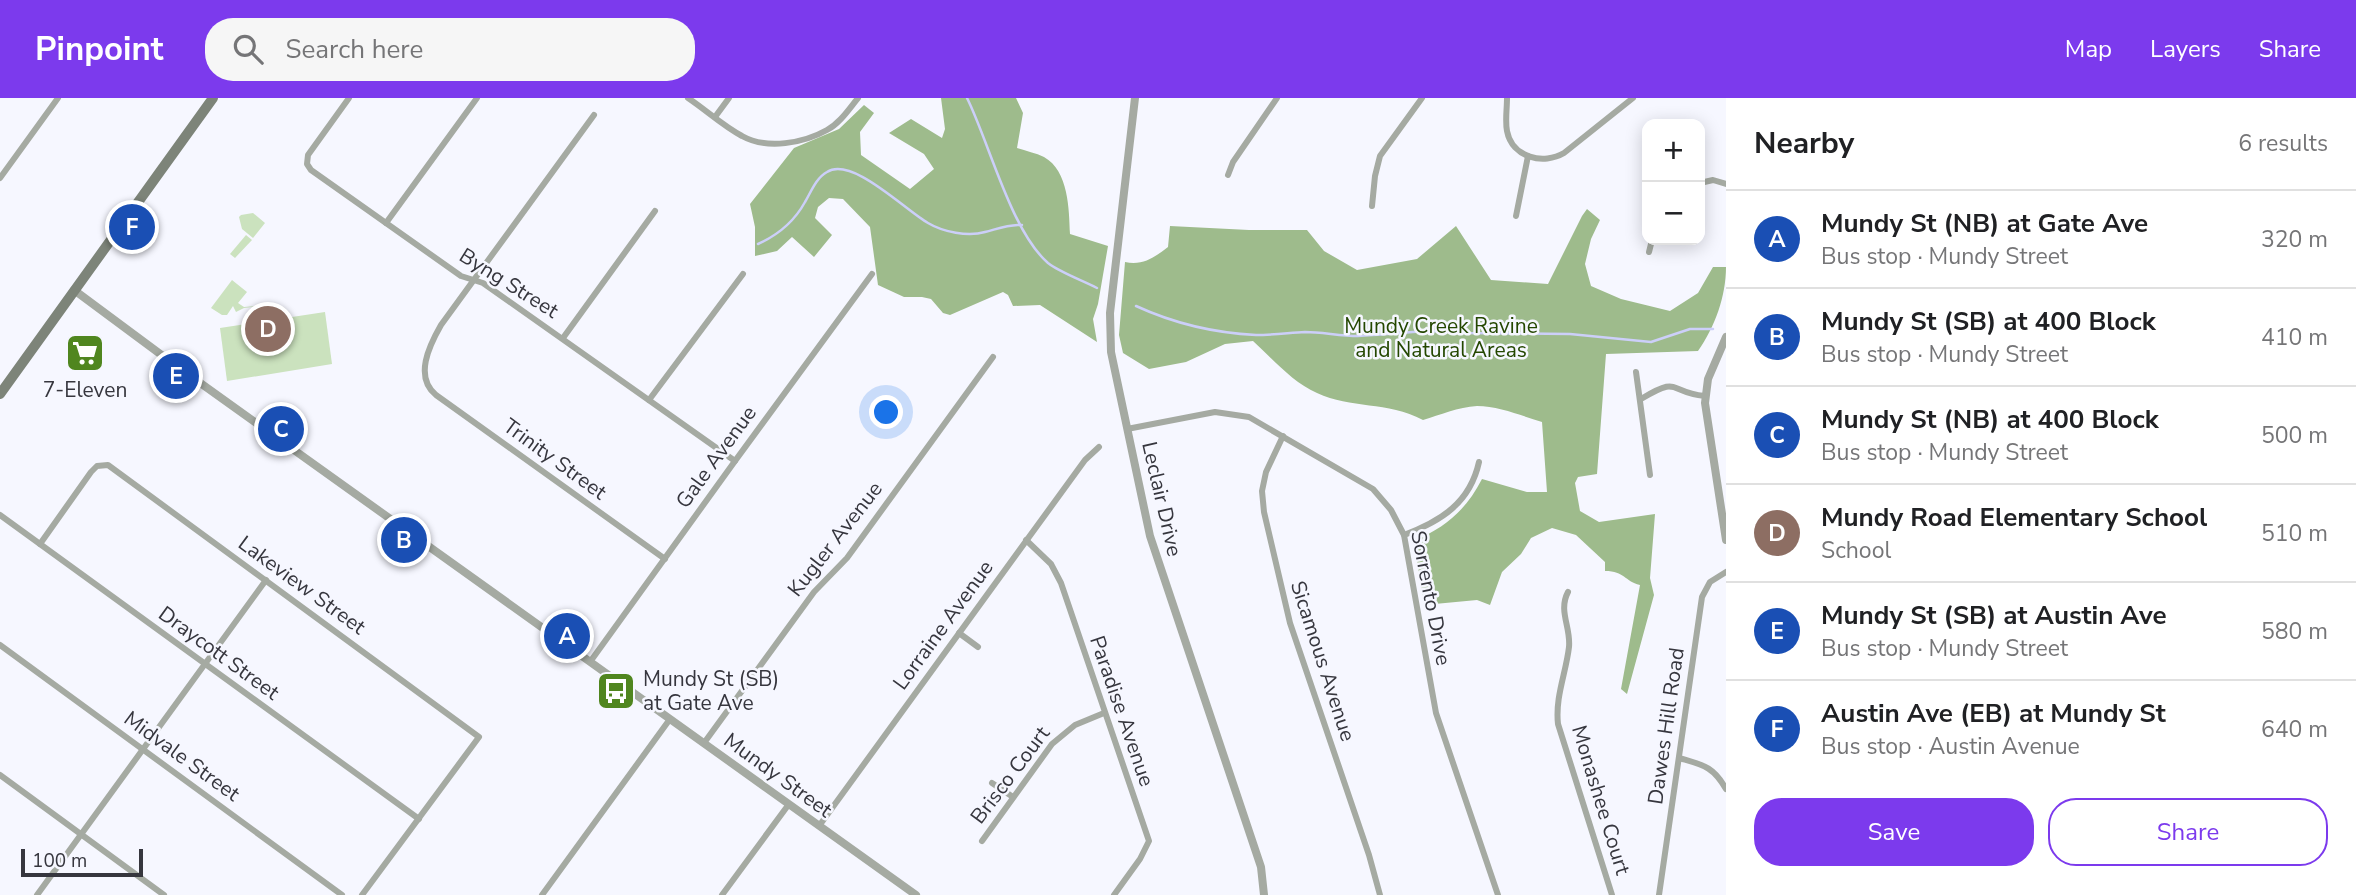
<!DOCTYPE html>
<meta charset="utf-8">
<style>
:root{--surface:#fff;--page:#f6f6f6;--text:#202124;--muted:#757577;--line:#e0e0e0;--accent:#7c3aed}
body{margin:0;font-family:"Nunito Sans",sans-serif;background:var(--page);color:var(--text)}
.controls{position:absolute;right:21px;top:21px;display:grid;overflow:hidden;border-radius:14px;box-shadow:0 4px 18px #0003}
.controls button{width:63px;height:63px;display:grid;place-items:center;padding:0;border:0;border-bottom:2px solid var(--line);background:var(--surface);color:var(--text);font:35px sans-serif}
.scale{position:absolute;left:21px;bottom:18px;width:122px;box-sizing:border-box;padding-left:7px;border:4px solid #36363e;border-top:0;font-size:19px;line-height:24px;white-space:nowrap;color:#36363e;-webkit-text-stroke:5px #f6f7ff;paint-order:stroke}
.you{position:absolute;left:887px;top:315px;width:24px;height:24px;margin:-18px;border:5px solid #fff;border-radius:50%;background:#1a73e8;box-shadow:0 0 0 10px #1a73e833}
.badge{display:grid;place-items:center;width:46px;height:46px;border-radius:50%;background:var(--accent);color:#fff;font-size:23px;font-weight:700}
.pin{position:absolute;translate:-50% -50%;border:4px solid #fff;box-shadow:0 2px 7px #0006}
.list{margin:0;padding:0;list-style:none}
h2{display:flex;justify-content:space-between;align-items:center;height:91px;margin:0;padding:0 28px;font-size:30px}
h2 small{font-size:23px;font-weight:400;color:var(--muted)}
.list li{display:grid;grid-template-columns:46px 1fr auto;gap:21px;align-items:center;box-sizing:border-box;height:98px;padding:0 28px;border-top:2px solid var(--line)}
.list b{display:block;font-size:26px;white-space:nowrap}
.list p{margin:0;font-size:23px;white-space:nowrap;color:var(--muted)}
.list em{font-size:23px;font-style:normal;color:var(--muted)}
.actions{display:flex;gap:14px;padding:21px 28px}
.actions a{flex:1;padding:16px 0;border:2px solid var(--accent);border-radius:28px;text-align:center;font-size:24px;color:var(--accent)}
.actions .main{background:var(--accent);color:#fff}
.icon{flex:none;width:38px;height:38px;fill:none;stroke:currentColor;stroke-width:2;stroke-linecap:round;stroke-linejoin:round}
.map{position:relative;flex:none;width:1726px;height:797px;overflow:hidden}
header{display:flex;align-items:center;gap:42px;box-sizing:border-box;height:98px;padding:0 35px;background:var(--accent);color:#fff}
header strong{font-size:33px}
nav{display:flex;gap:38px;margin-inline-start:auto;font-size:24px}
.search{width:490px;height:63px;background:var(--page);display:flex;align-items:center;gap:18px;box-sizing:border-box;padding:0 24px;border-radius:28px;color:var(--muted);font-size:26px}
main{display:flex}
aside{flex:1;background:var(--surface)}
.map>svg:first-child{display:block}
.green{fill:#cbe2be}
.forest{fill:#9ebb8c}
.lines{fill:none;stroke-linecap:round;stroke-linejoin:round}
.stream{stroke:#cccff9;stroke-width:2.5}
.minor{stroke:#a5aaa2;stroke-width:6}
.tertiary{stroke:#a5aaa2;stroke-width:8}
.secondary{stroke:#7d8479;stroke-width:10}
.labels{text-anchor:middle;dominant-baseline:central;stroke-width:5;stroke-linejoin:round;paint-order:stroke}
.street-label{font-size:21px;fill:#36363e;stroke:#f6f7ff}
.park-label{font-size:21px;fill:#244700;stroke:#f6f7ff}
.poi-label{font-size:21px;fill:#36363e;stroke:#f6f7ff}
</style>
<header>
<strong>Pinpoint</strong>
<div class="search"><svg class="icon" aria-label="search" viewBox="0 0 24 24"><circle cx="10" cy="10" r="6"/><path d="M15 15l6 6"/></svg>Search here</div>
<nav><a>Map</a><a>Layers</a><a>Share</a></nav>
</header>
<main>
<div class="map">
<svg width="1726" height="797" viewBox="0 0 1726 797">
<rect width="100%" height="100%" fill="#f6f7ff"/>
<g class="green">
<polygon points="253,115 265,125 253,140 242,131 239,119 241,117"/>
<polygon points="246,137 252,142 235,160 230,156"/>
<polygon points="232,182 247,194 238,205 244,209 278,206 244,210 236,214 233,208 227,217 222,217 211,210"/>
<polygon points="325,214 332,266 227,283 220,230"/>
</g>
<g class="forest">
<path d="M941,0H1016L1023,15L1017,50C1026,53 1036,55 1044,59C1069,73 1069,112 1070,136L1108,148L1098,206L1093,221L1097,244L1040,207L1013,208L1008,197L1003,194L950,217L943,215L931,201L922,199H904L878,187L870,129L843,101L829,100L818,109L815,120L832,137L814,159L792,139L777,153L755,158V129L750,106L794,50L839,31L864,7L874,15L860,34L861,57L910,91L934,71L924,56L889,35L911,21L942,40L945,31Z"/>
<path d="M1587,111L1600,122L1591,141L1585,166L1591,188L1621,201L1670,213L1698,195L1713,169H1726C1726,198 1715,229 1698,253L1606,256L1597,376L1578,379L1575,385L1580,413L1599,424L1655,416L1650,480L1654,497L1627,596L1621,591L1640,487C1624,483 1625,473 1605,473V464L1576,437L1552,430L1531,440L1521,456L1502,474L1490,507L1477,502L1424,507L1414,443C1446,429 1466,412 1482,381L1527,394H1547L1542,324C1522,318 1499,308 1477,308C1458,309 1440,317 1423,322C1387,303 1351,311 1317,295C1292,284 1273,261 1253,243L1225,246L1186,264L1149,271L1123,255L1119,237L1125,164C1143,168 1155,159 1168,149L1170,128L1249,132H1307L1324,153L1357,172L1417,161L1456,128L1491,182L1548,186L1582,118Z"/>
</g>
<g class="lines">
<g class="stream">
<path d="M967,0C989,44 1011,133 1048,165C1061,175 1082,182 1097,190"/>
<path d="M758,146C778,137 794,124 805,104C811,94 816,80 827,74C852,58 905,112 928,125C943,134 968,139 985,134C997,131 1009,126 1022,127"/>
<path d="M1136,208C1173,225 1215,235 1256,237C1272,237 1288,235 1305,234C1322,234 1340,238 1358,238C1393,237 1426,230 1460,235L1570,236L1651,244L1690,231H1713"/>
</g>
<g class="minor">
<polyline points="349,0 308,57 307,66 311,72 461,178 483,185 735,363"/>
<path d="M688,0C706,12 723,28 742,38C767,52 804,45 827,32C840,25 849,11 858,0"/>
<path d="M1507,0C1507,11 1505,23 1507,33C1512,60 1544,67 1564,55L1633,0"/>
<path d="M594,17L441,227C429,248 414,279 436,297L665,461"/>
<polyline points="715,19 729,0"/>
<polyline points="1228,77 1233,64 1277,0"/>
<polyline points="0,80 58,0"/>
<polyline points="1700,85 1713,82 1726,86"/>
<polyline points="1372,108 1375,78 1380,58 1422,0"/>
<polyline points="1516,118 1528,58"/>
<polyline points="386,125 477,0"/>
<polyline points="1649,154 1652,142"/>
<polyline points="563,240 655,113"/>
<polyline points="1636,274 1650,377"/>
<path d="M1641,301C1681,277 1667,294 1705,298"/>
<polyline points="649,302 743,176"/>
<polyline points="1127,331 1215,314 1249,319 1373,391 1391,412 1404,437 1436,615 1498,797"/>
<polyline points="1283,338 1266,374 1262,393 1264,414 1290,525 1369,757 1380,797"/>
<polyline points="0,417 419,721"/>
<path d="M1404,437C1441,423 1470,405 1479,364"/>
<polyline points="1026,442 1051,466 1061,485 1149,743 1140,761 1114,797"/>
<polyline points="40,446 91,374 97,368 108,367 479,639 362,797"/>
<path d="M1568,494C1558,513 1571,529 1569,549C1566,575 1555,599 1558,626L1612,797"/>
<polyline points="959,535 978,549"/>
<polyline points="0,547 342,797"/>
<polyline points="590,564 735,363 872,176"/>
<polyline points="704,645 814,494 847,460 993,259"/>
<path d="M1679,660C1703,667 1713,668 1726,691"/>
<polyline points="0,677 164,797"/>
<polyline points="992,685 1013,699"/>
<polyline points="819,728 1085,362 1099,349"/>
<polyline points="982,743 1052,646 1075,627 1104,615"/>
<polyline points="37,797 266,482"/>
<polyline points="542,797 670,621"/>
<polyline points="722,797 789,706"/>
<polyline points="1659,797 1702,499 1710,484 1726,474"/>
</g>
<g class="tertiary">
<polyline points="1135,0 1110,215 1111,254 1150,438 1261,769 1264,797"/>
<polyline points="74,192 171,264 916,797"/>
<polyline points="1726,239 1708,281 1705,305 1726,442"/>
</g>
<polyline class="secondary" points="0,296 213,0"/>
</g>
<defs>
<symbol id="supermarket-square" viewBox="-11 -11 22 22"><rect x="-9" y="-9" width="18" height="18" rx="4" fill="#50861f" stroke="#f6f7ff"/><path d="M-6-5.5h2.5l.6 2H6L4.5 2H-2.5L-4.4-4H-6ZM-1.5 3.2a1.3 1.3 0 1 0 .1 0ZM3 3.2a1.3 1.3 0 1 0 .1 0Z" fill="#fff"/></symbol>
<symbol id="bus-square" viewBox="-11 -11 22 22"><rect x="-9" y="-9" width="18" height="18" rx="4" fill="#50861f" stroke="#f6f7ff"/><path d="M-5-6H5V4H4V6H2V4H-2V6H-4V4H-5ZM-3.5-4V0h7V-4ZM-3.5 1.2v1.5H-2V1.2ZM2 1.2v1.5H3.5V1.2Z" fill="#fff"/></symbol>
</defs>
<g fill-rule="evenodd">
<use href="#supermarket-square" x="63" y="233" width="44" height="44"/>
<use href="#bus-square" x="594" y="571" width="44" height="44"/>
</g>
<g class="labels">
<g class="street-label">
<text transform="translate(509 185) rotate(32)">Byng Street</text>
<text transform="translate(716 359) rotate(-54)">Gale Avenue</text>
<text transform="translate(555 361) rotate(36)">Trinity Street</text>
<text transform="translate(1162 401) rotate(77)">Leclair Drive</text>
<text transform="translate(835 441) rotate(-52)">Kugler Avenue</text>
<text transform="translate(302 487) rotate(36)">Lakeview Street</text>
<text transform="translate(1431 500) rotate(79)">Sorrento Drive</text>
<text transform="translate(943 527) rotate(-54)">Lorraine Avenue</text>
<text transform="translate(219 555) rotate(36)">Draycott Street</text>
<text transform="translate(1323 563) rotate(72)">Sicamous Avenue</text>
<text transform="translate(1122 613) rotate(71)">Paradise Avenue</text>
<text transform="translate(1666 628) rotate(-82)">Dawes Hill Road</text>
<text transform="translate(182 658) rotate(36)">Midvale Street</text>
<text transform="translate(778 677) rotate(36)">Mundy Street</text>
<text transform="translate(1010 677) rotate(-53)">Brisco Court</text>
<text transform="translate(1601 702) rotate(73)">Monashee Court</text>
</g>
<g class="park-label">
<text x="1441" y="228">Mundy Creek Ravine<tspan x="1441" dy="24">and Natural Areas</tspan></text>
</g>
<g class="poi-label">
<text x="85" y="292">7-Eleven</text>
<text x="643" y="581" text-anchor="start">Mundy St (SB)<tspan x="643" dy="24">at Gate Ave</tspan></text>
</g>
</g>
</svg>
<div class="controls">
<button>+</button>
<button>−</button>
</div>
<div class="scale">100 m</div>
<div class="you"></div>
<div class="pin badge" style="left:567px;top:538px;background:#1a4fb4">A</div>
<div class="pin badge" style="left:404px;top:442px;background:#1a4fb4">B</div>
<div class="pin badge" style="left:281px;top:331px;background:#1a4fb4">C</div>
<div class="pin badge" style="left:268px;top:231px;background:#8d6e63">D</div>
<div class="pin badge" style="left:176px;top:278px;background:#1a4fb4">E</div>
<div class="pin badge" style="left:132px;top:129px;background:#1a4fb4">F</div>
</div>
<aside>
<h2>Nearby<small>6 results</small></h2>
<ul class="list">
<li><span class="badge" style="background:#1a4fb4">A</span><div><b>Mundy St (NB) at Gate Ave</b><p>Bus stop · Mundy Street</p></div><em>320 m</em></li>
<li><span class="badge" style="background:#1a4fb4">B</span><div><b>Mundy St (SB) at 400 Block</b><p>Bus stop · Mundy Street</p></div><em>410 m</em></li>
<li><span class="badge" style="background:#1a4fb4">C</span><div><b>Mundy St (NB) at 400 Block</b><p>Bus stop · Mundy Street</p></div><em>500 m</em></li>
<li><span class="badge" style="background:#8d6e63">D</span><div><b>Mundy Road Elementary School</b><p>School</p></div><em>510 m</em></li>
<li><span class="badge" style="background:#1a4fb4">E</span><div><b>Mundy St (SB) at Austin Ave</b><p>Bus stop · Mundy Street</p></div><em>580 m</em></li>
<li><span class="badge" style="background:#1a4fb4">F</span><div><b>Austin Ave (EB) at Mundy St</b><p>Bus stop · Austin Avenue</p></div><em>640 m</em></li>
</ul>
<div class="actions"><a class="main">Save</a><a>Share</a></div>
</aside>
</main>
